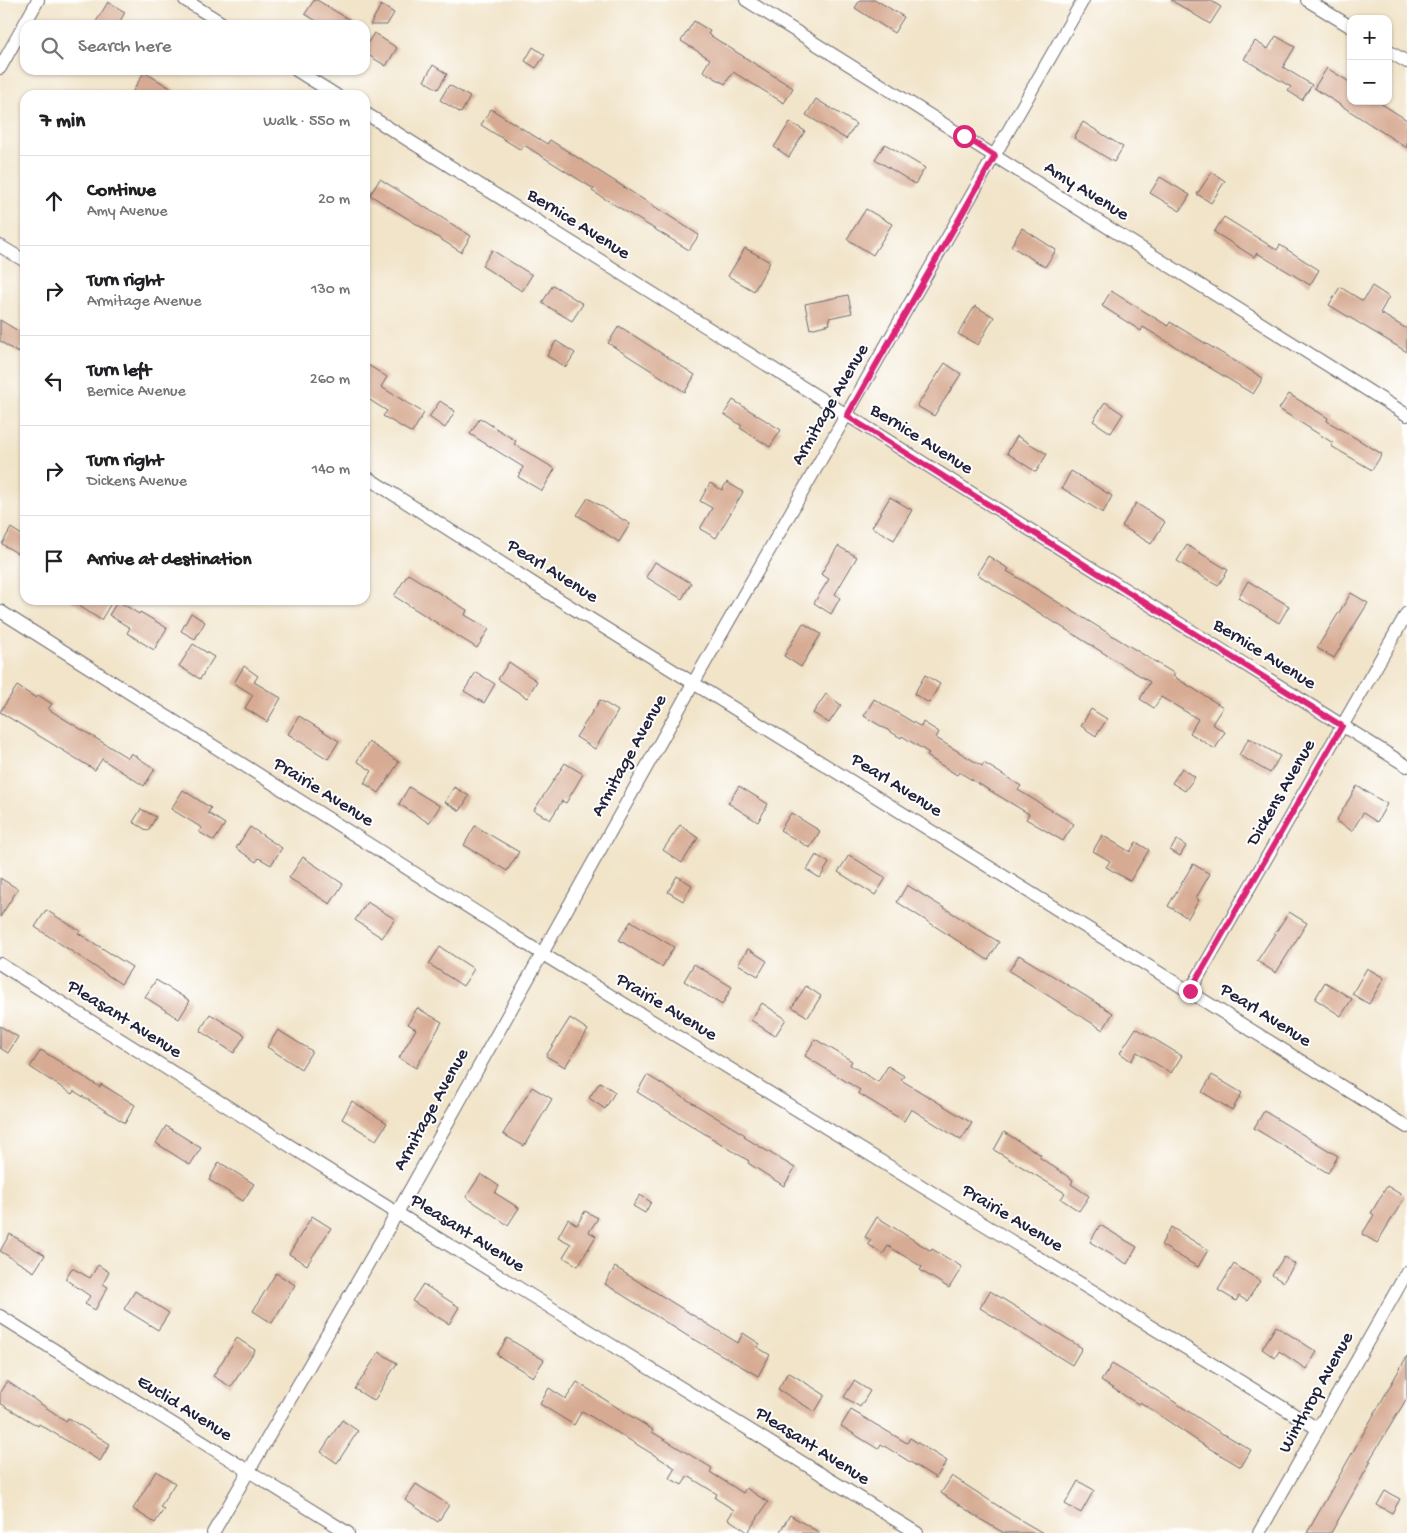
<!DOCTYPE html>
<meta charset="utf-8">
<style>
:root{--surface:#fff;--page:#f6f6f6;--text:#202124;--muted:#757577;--line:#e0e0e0}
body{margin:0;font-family:"Gochi Hand",sans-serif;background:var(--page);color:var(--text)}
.controls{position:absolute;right:15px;top:15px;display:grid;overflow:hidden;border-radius:10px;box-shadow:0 1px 4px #0004}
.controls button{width:45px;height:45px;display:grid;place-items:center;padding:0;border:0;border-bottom:1px solid var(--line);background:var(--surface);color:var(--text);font:25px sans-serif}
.stop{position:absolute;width:15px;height:15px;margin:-11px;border:4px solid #db2777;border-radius:50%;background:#fff}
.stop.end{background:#db2777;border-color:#fff;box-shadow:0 1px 5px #0008}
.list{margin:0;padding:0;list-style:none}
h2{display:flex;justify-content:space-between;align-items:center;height:65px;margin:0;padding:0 20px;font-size:21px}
h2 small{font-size:16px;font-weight:400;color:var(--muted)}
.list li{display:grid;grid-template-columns:32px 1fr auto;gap:15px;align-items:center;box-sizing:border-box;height:90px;padding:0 20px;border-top:1px solid var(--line)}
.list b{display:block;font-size:19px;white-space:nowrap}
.list p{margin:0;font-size:16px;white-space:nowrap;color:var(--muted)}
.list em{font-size:16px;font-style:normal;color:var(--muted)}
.icon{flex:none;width:28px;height:28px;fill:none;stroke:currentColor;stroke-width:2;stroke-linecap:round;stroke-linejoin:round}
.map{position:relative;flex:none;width:1407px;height:1533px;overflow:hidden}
.search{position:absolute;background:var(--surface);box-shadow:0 1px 4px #0004;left:20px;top:20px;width:350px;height:55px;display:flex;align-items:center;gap:12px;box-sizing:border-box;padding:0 18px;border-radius:15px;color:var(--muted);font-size:19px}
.panel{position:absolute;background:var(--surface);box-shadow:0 1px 4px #0004;left:20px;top:90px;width:350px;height:515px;border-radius:15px}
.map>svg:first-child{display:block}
.building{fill:#d7ab93}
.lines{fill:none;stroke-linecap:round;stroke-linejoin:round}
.street-casing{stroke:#6a666d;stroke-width:14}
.street{stroke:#fff;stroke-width:12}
.route{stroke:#db2777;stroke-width:6}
.labels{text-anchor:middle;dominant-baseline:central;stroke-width:4;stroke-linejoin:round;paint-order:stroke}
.street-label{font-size:19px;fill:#22223b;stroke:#fff}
</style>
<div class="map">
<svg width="1407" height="1533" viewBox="0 0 1407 1533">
<rect width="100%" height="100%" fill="#fff"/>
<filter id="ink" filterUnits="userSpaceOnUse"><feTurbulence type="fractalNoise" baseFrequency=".02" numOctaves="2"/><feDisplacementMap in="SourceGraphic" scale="10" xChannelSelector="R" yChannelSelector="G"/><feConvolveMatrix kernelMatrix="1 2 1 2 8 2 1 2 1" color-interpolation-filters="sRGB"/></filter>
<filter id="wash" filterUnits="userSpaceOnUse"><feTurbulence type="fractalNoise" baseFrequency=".0096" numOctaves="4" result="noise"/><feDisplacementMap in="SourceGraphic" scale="20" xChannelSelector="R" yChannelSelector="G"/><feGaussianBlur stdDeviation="1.12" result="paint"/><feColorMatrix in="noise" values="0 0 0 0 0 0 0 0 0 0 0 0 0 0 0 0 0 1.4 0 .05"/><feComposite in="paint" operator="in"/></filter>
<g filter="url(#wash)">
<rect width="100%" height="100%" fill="#f1e4c9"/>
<g id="blocks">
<g class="building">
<polygon points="314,0 317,0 358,25 323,25 305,14"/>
<polygon points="860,0 876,0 904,17 894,33 855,8"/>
<polygon points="1171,0 1210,0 1221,7 1210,24"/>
<polygon points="108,2 125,12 118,25 94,25"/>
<polygon points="381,5 394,13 387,25 370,25"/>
<polygon points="694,21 710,31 708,34 793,88 784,103 733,72 725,84 703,71 710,59 681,41"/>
<polygon points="374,33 397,48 386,66 365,53 365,47"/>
<polygon points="1276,36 1295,47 1283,67 1312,85 1302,100 1288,91 1291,87 1244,59 1255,41 1268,49"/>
<polygon points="533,47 545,55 536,68 525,61"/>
<polygon points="433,65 447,74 438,89 424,81"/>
<polygon points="1327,68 1351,83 1351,101 1377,101 1407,120 1407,148 1314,88"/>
<polygon points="144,72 182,95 140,95 133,91"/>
<polygon points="449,85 470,97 461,113 440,100"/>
<polygon points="816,99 856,124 846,139 806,115"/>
<polygon points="491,109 547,144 550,140 699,235 689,250 592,191 594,189 524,145 521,150 481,125"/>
<polygon points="790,122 805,131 789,157 774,147"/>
<polygon points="1083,122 1123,147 1114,162 1074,138"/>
<polygon points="885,144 925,168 915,184 875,159"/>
<polygon points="1212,172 1225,181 1211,203 1197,194"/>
<polygon points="1160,177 1190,195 1180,211 1150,193"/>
<polygon points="380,179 471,236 461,252 370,195"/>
<polygon points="866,209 892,224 873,255 847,239"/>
<polygon points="1224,217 1277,250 1280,245 1319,270 1310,285 1257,253 1254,257 1214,232"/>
<polygon points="1022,228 1056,250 1045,267 1011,246"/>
<polygon points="745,248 770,262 754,291 728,276"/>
<polygon points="492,250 532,275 522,291 482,266"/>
<polygon points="553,285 583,304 572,321 542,303"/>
<polygon points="1372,286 1389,297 1380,313 1407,329 1407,352 1329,305 1340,287 1363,301"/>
<polygon points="1111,291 1168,326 1170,322 1263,378 1253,394 1143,327 1141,331 1102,306"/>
<polygon points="848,295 852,313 829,318 830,324 810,329 805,304"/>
<polygon points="975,306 994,317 978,345 958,334"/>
<polygon points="0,320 25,335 25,342 18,353 0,341"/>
<polygon points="619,326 695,375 685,392 608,343"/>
<polygon points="556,341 575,353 566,367 547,356"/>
<polygon points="365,363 387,377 381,387 424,413 412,433 383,416 387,411 365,397"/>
<polygon points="945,363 961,374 934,416 917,406"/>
<polygon points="1289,394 1328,418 1327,421 1382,454 1372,470 1331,446 1333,443 1279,409"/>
<polygon points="733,400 781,430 770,447 740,428 742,426 724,414"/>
<polygon points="440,401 455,411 445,428 429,417"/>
<polygon points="1105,402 1123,414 1111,433 1093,421"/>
<polygon points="480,418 516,441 514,444 555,469 542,491 518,477 523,467 470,434"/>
<polygon points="1017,436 1047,454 1036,472 1007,453"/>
<polygon points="1071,471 1112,496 1103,513 1062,488"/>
<polygon points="727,482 743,492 716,538 700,529 712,508 700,501 710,483 722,490"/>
<polygon points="890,497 912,510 894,540 872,527"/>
<polygon points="588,498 630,524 619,542 577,515"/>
<polygon points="1136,503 1165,522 1151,544 1122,526"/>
<polygon points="11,528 25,537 25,558 2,544"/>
<polygon points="1187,545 1228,570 1218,586 1177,561"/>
<polygon points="838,546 857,557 835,594 840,598 831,614 814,603 829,579 821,574"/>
<polygon points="988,556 1009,569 1007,571 1175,674 1173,676 1223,707 1212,724 1225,732 1215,749 1190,733 1198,719 1161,697 1154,708 1140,699 1150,682 977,574"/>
<polygon points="655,562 691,583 682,599 646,577"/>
<polygon points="408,574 467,610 465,615 489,629 477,648 394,596"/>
<polygon points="1248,581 1289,606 1279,623 1238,598"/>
<polygon points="1351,593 1368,603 1334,658 1317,648"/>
<polygon points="70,600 113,600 101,620"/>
<polygon points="118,601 139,614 140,612 167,628 154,650 127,633 130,628 109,615"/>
<polygon points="191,613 205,622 195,639 181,631"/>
<polygon points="803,623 821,634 801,667 784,656"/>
<polygon points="193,644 214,657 200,679 179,666"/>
<polygon points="509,662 537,681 527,698 498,679"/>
<polygon points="244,666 258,676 254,682 281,698 267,722 245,708 253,695 234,683"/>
<polygon points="476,672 495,684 484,703 464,691"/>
<polygon points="925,675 940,684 929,703 914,694"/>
<polygon points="17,686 36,698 38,695 52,704 48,709 128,758 131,753 155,769 144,786 102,759 95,770 0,712"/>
<polygon points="826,694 841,705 829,723 813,713"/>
<polygon points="874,699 921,727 923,722 939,732 936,738 982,766 984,763 1021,786 1018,790 1074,824 1063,841 1026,819 1029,814 959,772 957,775 927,756 929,753 902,736 901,738 864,716"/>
<polygon points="600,700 618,711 595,749 576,737"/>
<polygon points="1091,709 1107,719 1096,736 1081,726"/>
<polygon points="299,716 339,741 328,759 288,734"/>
<polygon points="1249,738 1280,756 1270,773 1239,755"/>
<polygon points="369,742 399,762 379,793 364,783 372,771 357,761"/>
<polygon points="565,763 583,774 566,803 562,801 550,820 534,810"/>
<polygon points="1182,768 1195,777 1185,791 1172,783"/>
<polygon points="739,786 768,804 758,822 728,803"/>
<polygon points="1357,786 1387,804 1377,822 1363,813 1352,831 1336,821"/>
<polygon points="409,787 440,806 429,823 399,804"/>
<polygon points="454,787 469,796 460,811 445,802"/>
<polygon points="183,790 211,808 208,813 225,824 214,841 199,832 202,828 171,809"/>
<polygon points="141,809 156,817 148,831 133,822"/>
<polygon points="791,813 820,831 810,848 780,830"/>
<polygon points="680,825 698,838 682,863 663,850"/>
<polygon points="475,826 519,852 507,871 464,845"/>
<polygon points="250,827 282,848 271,865 259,858 256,862 236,848"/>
<polygon points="1102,835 1130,852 1136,842 1149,850 1130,881 1106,867 1110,861 1093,851"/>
<polygon points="1177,840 1186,846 1180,856 1170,850"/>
<polygon points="816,855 829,863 820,878 807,870"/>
<polygon points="849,855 886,878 875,895 838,872"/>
<polygon points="303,857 343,884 330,904 289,878"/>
<polygon points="1193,864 1210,874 1196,898 1199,900 1188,918 1168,906"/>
<polygon points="677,876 692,885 683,901 668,892"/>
<polygon points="0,878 18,889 0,917"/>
<polygon points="907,885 999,942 988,960 897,902"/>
<polygon points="367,902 395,919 382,938 355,920"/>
<polygon points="46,910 80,931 78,933 132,967 121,984 35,927"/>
<polygon points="1289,912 1307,923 1276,973 1257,961"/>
<polygon points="631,921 674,947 662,967 619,940"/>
<polygon points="440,947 474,969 463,986 429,964"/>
<polygon points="748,949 767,961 758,976 738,964"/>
<polygon points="1019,955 1113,1013 1103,1030 1009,971"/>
<polygon points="694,964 732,987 722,1005 684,981"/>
<polygon points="1367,968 1384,978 1369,1004 1352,994"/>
<polygon points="156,980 190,1001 179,1019 145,997"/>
<polygon points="1325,982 1352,999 1341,1016 1315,999"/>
<polygon points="806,986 821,996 808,1017 792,1007"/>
<polygon points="762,1003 786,1019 775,1036 751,1020"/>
<polygon points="417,1008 442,1022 416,1068 399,1058 416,1029 408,1024"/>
<polygon points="210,1014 245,1035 234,1053 200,1031"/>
<polygon points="570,1018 588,1030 565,1067 546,1056"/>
<polygon points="0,1026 18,1037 8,1053 0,1048"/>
<polygon points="1136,1028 1182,1056 1171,1073 1137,1052 1131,1061 1120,1053"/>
<polygon points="278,1030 312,1051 301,1069 267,1047"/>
<polygon points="815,1039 852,1061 850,1065 878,1082 888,1066 904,1076 901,1080 972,1123 961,1140 911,1109 904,1121 858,1093 860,1090 805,1056"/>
<polygon points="41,1050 100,1087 101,1084 135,1105 125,1123 74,1091 72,1094 30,1067"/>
<polygon points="647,1075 745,1135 744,1137 795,1168 784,1186 748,1163 749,1161 637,1092"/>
<polygon points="1212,1075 1242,1093 1232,1110 1202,1092"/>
<polygon points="600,1082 615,1092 605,1109 589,1098"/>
<polygon points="532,1087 552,1099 524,1146 503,1134"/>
<polygon points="352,1101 387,1123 376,1140 342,1119"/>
<polygon points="1264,1111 1338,1156 1328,1173 1254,1128"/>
<polygon points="166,1126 201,1148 190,1165 156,1143"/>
<polygon points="1004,1132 1041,1155 1039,1157 1073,1180 1071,1184 1089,1196 1079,1211 1061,1199 1065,1193 994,1150"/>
<polygon points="219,1162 254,1184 243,1201 209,1180"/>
<polygon points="481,1174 499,1186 495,1193 519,1208 508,1225 466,1197"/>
<polygon points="1387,1186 1405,1197 1377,1243 1362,1234 1374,1215 1371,1213"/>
<polygon points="640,1195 651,1202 645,1213 633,1206"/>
<polygon points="585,1211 598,1218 589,1232 596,1236 578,1266 563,1257 571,1244 558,1237 568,1219 577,1225"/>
<polygon points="312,1216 331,1228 307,1265 289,1254"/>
<polygon points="877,1217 931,1251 932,1249 962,1267 949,1288 920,1270 922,1267 888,1246 883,1254 868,1244 871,1240 865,1237"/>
<polygon points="1100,1225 1137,1247 1127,1264 1090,1242"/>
<polygon points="1171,1227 1208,1250 1198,1267 1161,1245"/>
<polygon points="10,1234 45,1255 34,1272 0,1251"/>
<polygon points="1284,1257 1295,1264 1283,1282 1272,1275"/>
<polygon points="1234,1264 1260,1281 1247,1301 1239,1296 1236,1301 1218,1290"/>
<polygon points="98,1265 109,1272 103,1284 108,1287 95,1310 85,1304 90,1296 65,1279 72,1268 90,1278"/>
<polygon points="615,1267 738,1343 743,1333 760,1344 757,1347 770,1355 758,1376 694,1339 694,1340 605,1284"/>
<polygon points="276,1273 295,1285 272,1323 253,1311"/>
<polygon points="423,1284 459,1307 449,1324 412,1301"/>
<polygon points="135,1291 169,1313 158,1330 124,1309"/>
<polygon points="990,1291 1082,1348 1072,1365 980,1308"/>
<polygon points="1276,1326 1317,1352 1306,1369 1279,1351 1275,1358 1262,1349"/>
<polygon points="237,1338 255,1350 231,1387 213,1376"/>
<polygon points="507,1338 544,1360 533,1377 497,1355"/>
<polygon points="379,1352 397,1363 374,1401 355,1389"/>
<polygon points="1407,1356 1407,1398 1369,1461 1371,1461 1331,1533 1307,1533"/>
<polygon points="1112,1364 1164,1395 1224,1435 1224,1434 1251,1450 1241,1467 1202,1444 1140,1402 1138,1404 1101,1381"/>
<polygon points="788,1372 825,1395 815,1412 778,1389"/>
<polygon points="7,1381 66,1421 68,1418 110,1444 100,1461 39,1424 38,1426 0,1403 0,1392"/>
<polygon points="854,1381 870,1391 860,1407 844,1397"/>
<polygon points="577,1382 653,1430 652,1432 712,1468 710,1472 743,1493 746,1488 768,1502 748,1532 728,1519 734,1510 715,1498 717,1494 688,1476 682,1485 669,1478 675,1468 659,1458 582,1411 574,1425 540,1404 549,1388 566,1399"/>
<polygon points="851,1410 907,1443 910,1438 947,1461 936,1478 881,1444 878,1449 841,1426"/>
<polygon points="342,1420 358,1431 337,1463 321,1452"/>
<polygon points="156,1471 175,1483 160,1507 164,1509 155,1523 133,1509"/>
<polygon points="952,1476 1012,1515 1043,1533 1004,1533 985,1522 941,1493"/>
<polygon points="1078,1481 1094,1490 1081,1513 1065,1504"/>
<polygon points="416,1484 449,1505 438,1522 405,1500"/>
<polygon points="1385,1491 1400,1499 1392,1513 1377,1505"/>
<polygon points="790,1515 820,1533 779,1533"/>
</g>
</g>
</g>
<g filter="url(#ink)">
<use href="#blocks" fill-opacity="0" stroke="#6a666d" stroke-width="1"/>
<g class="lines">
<defs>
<g id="street">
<polyline points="185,0 225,25"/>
<polyline points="746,0 1407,415"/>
<polyline points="1307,0 1351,27"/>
<polyline points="1388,51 1407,62"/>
<polyline points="0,68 38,0"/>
<polyline points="296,70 336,95"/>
<polyline points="365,113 1407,766"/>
<polyline points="0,246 25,261"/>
<polyline points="365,476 539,587 1407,1127"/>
<polyline points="0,611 541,953 1318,1429"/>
<polyline points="0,964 397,1213 917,1533"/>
<polyline points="1190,991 1407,613"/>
<polyline points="0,1316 348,1533"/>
<polyline points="213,1533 397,1213 694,682 1083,0"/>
<polyline points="1259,1533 1407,1272"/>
</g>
</defs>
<use href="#street" class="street-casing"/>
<use href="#street" class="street"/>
</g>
</g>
<g class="lines" filter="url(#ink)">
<polyline class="route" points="964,136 995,156 847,416 1342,726 1190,991"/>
</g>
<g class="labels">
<g class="street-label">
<text transform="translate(1086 192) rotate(32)">Amy Avenue</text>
<text transform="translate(578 225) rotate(32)">Bernice Avenue</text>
<text transform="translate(831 405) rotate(-60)">Armitage Avenue</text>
<text transform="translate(921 440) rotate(32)">Bernice Avenue</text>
<text transform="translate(552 572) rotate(32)">Pearl Avenue</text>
<text transform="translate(1264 655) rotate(32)">Bernice Avenue</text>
<text transform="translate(630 756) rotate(-61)">Armitage Avenue</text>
<text transform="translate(896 786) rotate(32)">Pearl Avenue</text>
<text transform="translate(323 793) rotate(32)">Prairie Avenue</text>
<text transform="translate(1282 793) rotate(-60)">Dickens Avenue</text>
<text transform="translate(666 1008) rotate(31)">Prairie Avenue</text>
<text transform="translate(1265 1016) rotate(32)">Pearl Avenue</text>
<text transform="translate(124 1020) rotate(32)">Pleasant Avenue</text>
<text transform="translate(432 1110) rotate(-61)">Armitage Avenue</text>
<text transform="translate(1012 1219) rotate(31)">Prairie Avenue</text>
<text transform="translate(467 1234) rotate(32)">Pleasant Avenue</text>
<text transform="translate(1317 1393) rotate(-61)">Winthrop Avenue</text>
<text transform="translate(184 1409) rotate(32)">Euclid Avenue</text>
<text transform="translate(812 1447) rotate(32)">Pleasant Avenue</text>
</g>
</g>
</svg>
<div class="controls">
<button>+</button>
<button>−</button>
</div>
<div class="stop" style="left:964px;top:136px"></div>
<div class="stop end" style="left:1190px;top:991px"></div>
<div class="search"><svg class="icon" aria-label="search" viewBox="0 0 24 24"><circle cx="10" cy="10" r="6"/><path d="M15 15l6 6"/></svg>Search here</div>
<section class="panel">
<h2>7 min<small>Walk · 550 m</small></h2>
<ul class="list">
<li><svg class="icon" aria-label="ahead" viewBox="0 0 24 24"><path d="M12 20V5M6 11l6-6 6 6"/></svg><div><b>Continue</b><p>Amy Avenue</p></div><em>20 m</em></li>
<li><svg class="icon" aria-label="right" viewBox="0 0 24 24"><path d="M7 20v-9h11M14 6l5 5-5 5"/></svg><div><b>Turn right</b><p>Armitage Avenue</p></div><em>130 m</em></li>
<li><svg class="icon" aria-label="left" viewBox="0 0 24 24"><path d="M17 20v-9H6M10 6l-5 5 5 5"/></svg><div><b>Turn left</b><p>Bernice Avenue</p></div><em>260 m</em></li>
<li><svg class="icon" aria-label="right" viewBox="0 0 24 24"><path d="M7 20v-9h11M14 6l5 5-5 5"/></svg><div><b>Turn right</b><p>Dickens Avenue</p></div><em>140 m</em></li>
<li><svg class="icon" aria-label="arrive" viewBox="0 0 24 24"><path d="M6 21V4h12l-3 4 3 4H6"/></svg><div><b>Arrive at destination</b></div></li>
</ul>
</section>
</div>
